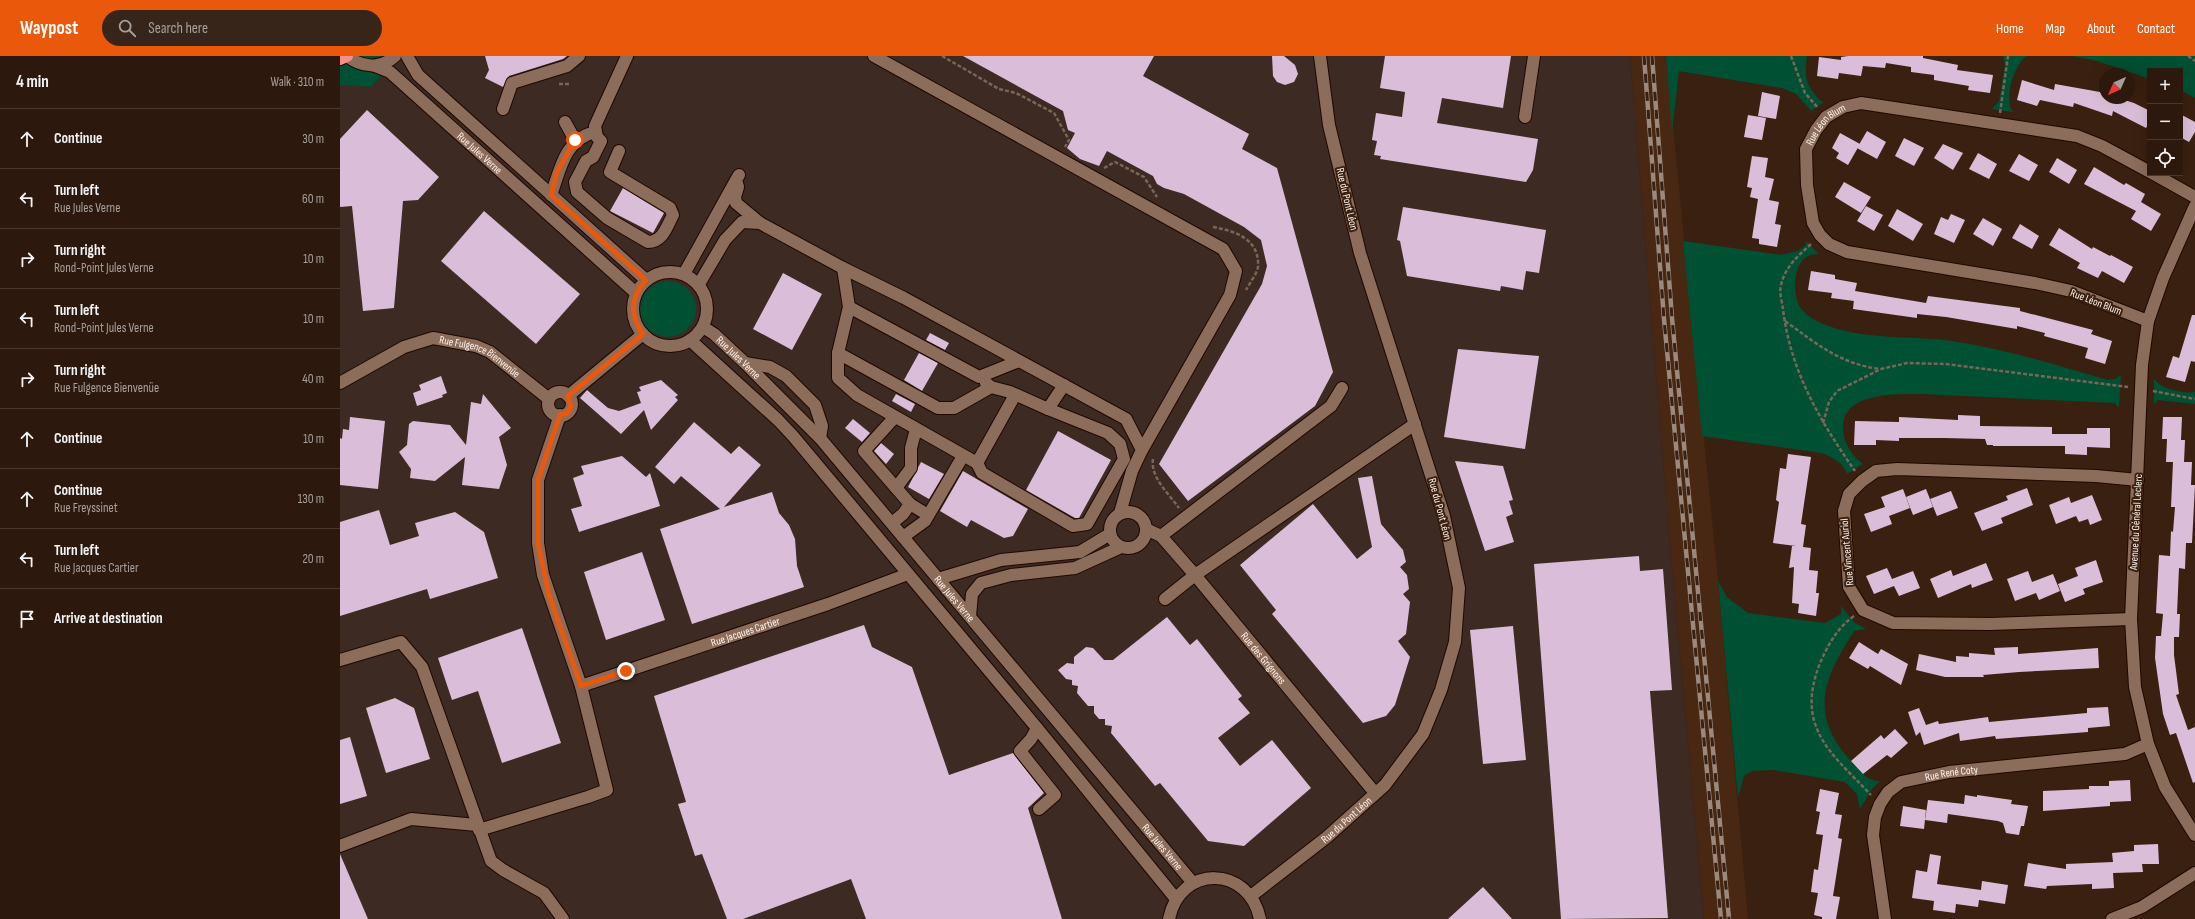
<!DOCTYPE html>
<meta charset="utf-8">
<style>
:root{--surface:#2c180c;--page:#38251a;--text:#f1f3f6;--muted:#a6a09d;--line:#48372d;--accent:#ea580c}
body{margin:0;font-family:"Sofia Sans Condensed",sans-serif;background:var(--page);color:var(--text)}
.controls{position:absolute;right:12px;top:12px;display:grid;overflow:hidden;border-radius:0px;box-shadow:0 4px 16px #0002}
.controls button{width:36px;height:36px;display:grid;place-items:center;padding:0;border:0;border-bottom:1px solid var(--line);background:var(--surface);color:var(--text);font:20px sans-serif}
.compass{position:absolute;left:1759px;top:12px;width:36px;height:36px;border-radius:50%;background:var(--surface);box-shadow:0 4px 16px #0002;rotate:225deg}
.stop{position:absolute;width:12px;height:12px;margin:-9px;border:3px solid #ea580c;border-radius:50%;background:#fff}
.stop.end{background:#ea580c;border-color:#fff;box-shadow:0 1px 4px #0008}
.list{margin:0;padding:0;list-style:none}
h2{display:flex;justify-content:space-between;align-items:center;height:52px;margin:0;padding:0 16px;font-size:17px}
h2 small{font-size:13px;font-weight:400;color:var(--muted)}
.list li{display:grid;grid-template-columns:26px 1fr auto;gap:12px;align-items:center;box-sizing:border-box;height:60px;padding:0 16px;border-top:1px solid var(--line)}
.list b{display:block;font-size:15px;white-space:nowrap}
.list p{margin:0;font-size:13px;white-space:nowrap;color:var(--muted)}
.list em{font-size:13px;font-style:normal;color:var(--muted)}
.icon{flex:none;width:22px;height:22px;fill:none;stroke:currentColor;stroke-width:2;stroke-linecap:round;stroke-linejoin:round}
.map{position:relative;flex:none;width:1855px;height:863px;overflow:hidden}
header{display:flex;align-items:center;gap:24px;box-sizing:border-box;height:56px;padding:0 20px;background:var(--accent);color:#fff}
header strong{font-size:19px}
nav{display:flex;gap:22px;margin-inline-start:auto;font-size:14px}
.search{width:280px;height:36px;background:var(--page);display:flex;align-items:center;gap:10px;box-sizing:border-box;padding:0 14px;border-radius:22px;color:var(--muted);font-size:15px}
main{display:flex}
aside{flex:1;background:var(--surface)}
.map>svg:first-child{display:block}
.commercial{fill:#3c2a23}
.built{fill:#482713}
.green{fill:#005033}
.building{fill:#dabed9}
.lines{fill:none;stroke-linecap:round;stroke-linejoin:round}
.minor-casing{stroke:#200800;stroke-width:14}
.highway-casing{stroke:#200800;stroke-width:14}
.path{stroke:#7a6558;stroke-width:2.5;stroke-dasharray:4 2;stroke-linecap:butt}
.minor{stroke:#8c6c5a;stroke-width:12}
.highway{stroke:#f78f89;stroke-width:12}
.rail-casing{stroke:#9c897e;stroke-width:4.5}
.rail{stroke:#3a2010;stroke-width:3;stroke-dasharray:9;stroke-linecap:butt}
.route{stroke:#ea580c;stroke-width:5}
.labels{text-anchor:middle;dominant-baseline:central;stroke-width:4;stroke-linejoin:round;paint-order:stroke}
.street-label{font-size:11px;fill:#fdf2ec;stroke:#3a2010}
</style>
<header>
<strong>Waypost</strong>
<div class="search"><svg class="icon" aria-label="search" viewBox="0 0 24 24"><circle cx="10" cy="10" r="6"/><path d="M15 15l6 6"/></svg>Search here</div>
<nav><a>Home</a><a>Map</a><a>About</a><a>Contact</a></nav>
</header>
<main>
<aside>
<h2>4 min<small>Walk · 310 m</small></h2>
<ul class="list">
<li><svg class="icon" aria-label="ahead" viewBox="0 0 24 24"><path d="M12 20V5M6 11l6-6 6 6"/></svg><div><b>Continue</b></div><em>30 m</em></li>
<li><svg class="icon" aria-label="left" viewBox="0 0 24 24"><path d="M17 20v-9H6M10 6l-5 5 5 5"/></svg><div><b>Turn left</b><p>Rue Jules Verne</p></div><em>60 m</em></li>
<li><svg class="icon" aria-label="right" viewBox="0 0 24 24"><path d="M7 20v-9h11M14 6l5 5-5 5"/></svg><div><b>Turn right</b><p>Rond-Point Jules Verne</p></div><em>10 m</em></li>
<li><svg class="icon" aria-label="left" viewBox="0 0 24 24"><path d="M17 20v-9H6M10 6l-5 5 5 5"/></svg><div><b>Turn left</b><p>Rond-Point Jules Verne</p></div><em>10 m</em></li>
<li><svg class="icon" aria-label="right" viewBox="0 0 24 24"><path d="M7 20v-9h11M14 6l5 5-5 5"/></svg><div><b>Turn right</b><p>Rue Fulgence Bienvenüe</p></div><em>40 m</em></li>
<li><svg class="icon" aria-label="ahead" viewBox="0 0 24 24"><path d="M12 20V5M6 11l6-6 6 6"/></svg><div><b>Continue</b></div><em>10 m</em></li>
<li><svg class="icon" aria-label="ahead" viewBox="0 0 24 24"><path d="M12 20V5M6 11l6-6 6 6"/></svg><div><b>Continue</b><p>Rue Freyssinet</p></div><em>130 m</em></li>
<li><svg class="icon" aria-label="left" viewBox="0 0 24 24"><path d="M17 20v-9H6M10 6l-5 5 5 5"/></svg><div><b>Turn left</b><p>Rue Jacques Cartier</p></div><em>20 m</em></li>
<li><svg class="icon" aria-label="arrive" viewBox="0 0 24 24"><path d="M6 21V4h12l-3 4 3 4H6"/></svg><div><b>Arrive at destination</b></div></li>
</ul>
</aside>
<div class="map">
<svg width="1855" height="863" viewBox="0 0 1855 863">
<rect width="100%" height="100%" fill="#3a2010"/>
<polygon class="commercial" points="60,0 1290,0 1330,489 1364,863 0,863 0,29 31,31"/>
<polygon class="built" points="1290,0 1326,0 1378,525 1408,863 1364,863 1330,489"/>
<g class="green">
<polygon points="0,0 60,0 31,31 0,29"/>
<path d="M1326,0H1467C1465,15 1464,25 1474,37C1477,41 1479,45 1484,46L1471,55L1456,38L1442,32L1339,15L1332,76Z"/>
<path d="M1663,0H1687C1674,8 1663,44 1673,56L1652,53L1659,45L1665,9Z"/>
<polygon points="1732,0 1855,0 1855,42 1840,34 1840,15 1810,15 1810,23 1757,5"/>
<path d="M1343,185L1441,199L1458,195L1466,189V185L1479,198C1453,196 1451,235 1460,251C1465,258 1473,264 1481,267C1522,285 1570,279 1612,285C1665,293 1717,309 1768,324L1775,323L1781,319L1779,351L1774,347L1582,338C1557,338 1503,336 1503,371C1503,387 1511,398 1523,408L1507,418C1504,407 1492,401 1482,397L1362,380Z"/>
<circle cx="328" cy="253" r="28"/>
<path d="M1814,323C1821,333 1844,338 1855,336V348L1818,344L1814,348Z"/>
<path d="M1378,525L1387,541L1408,557L1485,567L1501,558V550L1514,566L1526,573L1514,575C1484,622 1468,658 1511,705C1520,714 1527,726 1540,725L1532,733L1520,753L1517,738L1505,726L1433,714L1412,715L1404,720L1398,742Z"/>
</g>
<g class="building">
<polygon points="145,0 227,0 223,3 169,20 163,31 145,22 149,14"/>
<polygon points="623,0 814,0 803,20 909,78 902,93 937,112 993,316 975,350 848,445 819,408 922,228 927,210 921,184 904,171 844,138 824,132 817,128 813,120 767,95 759,110 740,103 727,92 735,77 728,74 723,55"/>
<polygon points="932,0 944,0 955,9 958,18 954,26 945,29 937,26 933,20"/>
<polygon points="1045,0 1171,0 1163,52 1102,42 1097,67 1198,83 1193,114 1186,126 1040,103 1041,100 1034,99 1037,85 1032,84 1036,57 1062,61 1065,36 1040,32"/>
<polygon points="1508,0 1583,0 1583,2 1618,9 1617,14 1653,19 1650,37 1628,34 1629,30 1594,24 1594,19 1571,16 1571,11 1546,7 1545,12 1523,10 1521,20 1499,17 1498,23 1477,20 1479,1 1501,4 1501,1"/>
<polygon points="1682,24 1714,34 1715,28 1760,36 1765,38 1765,42 1778,42 1794,47 1810,55 1810,65 1806,72 1773,55 1772,60 1734,47 1733,51 1700,44 1697,50 1677,44"/>
<polygon points="1422,36 1440,40 1436,63 1418,60"/>
<polygon points="27,54 99,121 78,144 63,145 54,252 23,255 12,150 0,151 0,83"/>
<polygon points="1840,58 1855,66 1855,76 1849,86 1840,81"/>
<polygon points="1408,59 1426,62 1422,84 1404,81"/>
<polygon points="1527,75 1546,86 1537,103 1517,92"/>
<polygon points="1500,77 1520,88 1508,109 1496,102 1499,97 1492,92"/>
<polygon points="1564,82 1584,92 1574,110 1555,100"/>
<polygon points="1603,88 1623,97 1613,114 1594,102"/>
<polygon points="1638,97 1657,108 1649,123 1629,113"/>
<polygon points="1679,98 1698,109 1689,125 1669,115"/>
<polygon points="1412,100 1428,102 1425,121 1434,123 1429,144 1439,146 1435,168 1441,169 1437,191 1419,188 1419,183 1412,182 1418,143 1410,141 1412,132 1407,131"/>
<polygon points="1717,102 1737,114 1729,128 1709,116"/>
<polygon points="1754,111 1784,129 1786,127 1805,138 1801,146 1821,158 1811,175 1791,163 1796,155 1744,128"/>
<polygon points="1504,126 1531,141 1521,157 1495,141"/>
<polygon points="283,132 324,157 313,177 270,155"/>
<polygon points="1526,150 1543,159 1534,175 1517,165"/>
<polygon points="1063,151 1206,174 1199,217 1186,215 1183,234 1161,230 1160,235 1067,220 1060,185 1057,184"/>
<polygon points="1557,153 1583,168 1573,185 1548,170"/>
<polygon points="144,155 240,238 196,288 101,205"/>
<polygon points="1611,158 1625,164 1614,187 1594,178 1601,161 1608,164"/>
<polygon points="1643,162 1662,173 1653,190 1633,178"/>
<polygon points="1680,168 1699,180 1692,193 1672,182"/>
<polygon points="1719,172 1752,193 1753,191 1770,200 1771,199 1793,211 1784,227 1762,215 1758,222 1737,212 1740,207 1709,189"/>
<polygon points="1471,215 1495,219 1495,223 1517,227 1515,235 1586,247 1588,240 1680,252 1680,255 1753,274 1751,278 1772,285 1765,308 1745,302 1748,292 1704,280 1705,277 1677,270 1677,273 1606,261 1577,258 1577,262 1513,253 1514,243 1514,245 1491,242 1492,237 1468,234"/>
<polygon points="443,217 482,238 452,294 413,273"/>
<polygon points="1852,259 1855,259 1855,306 1851,305 1845,326 1826,321 1833,300 1839,302"/>
<polygon points="590,277 609,287 605,294 586,284"/>
<polygon points="1118,293 1199,300 1185,393 1104,381"/>
<polygon points="579,297 598,307 582,335 564,324"/>
<polygon points="101,320 107,337 102,339 103,341 77,350 73,337 81,334 79,329"/>
<polygon points="321,324 338,339 335,341 338,344 311,374 304,354 281,378 240,342 247,334 268,352 279,355 301,347 297,336 301,335 299,331"/>
<polygon points="143,338 171,372 159,381 167,409 159,433 122,429 125,401 95,425 70,422 71,413 59,396 67,389 69,368 73,365 110,369 126,389 131,346 141,348"/>
<polygon points="556,338 575,348 571,356 552,345"/>
<polygon points="1618,359 1640,360 1640,370 1712,371 1712,378 1747,378 1747,372 1770,372 1770,392 1747,391 1747,399 1725,398 1725,390 1653,390 1653,389 1647,389 1645,383 1604,382 1559,382 1559,385 1536,384 1536,389 1514,389 1515,365 1559,366 1559,361 1618,364"/>
<polygon points="10,361 45,365 38,433 0,429 0,382 2,383 3,373 9,374"/>
<polygon points="1823,361 1842,361 1841,384 1845,384 1844,406 1852,406 1851,429 1855,429 1852,487 1846,487 1845,513 1839,512 1837,558 1840,558 1839,581 1834,581 1834,599 1839,638 1836,639 1848,674 1855,671 1855,726 1853,727 1836,677 1830,679 1823,658 1815,602 1816,580 1821,580 1823,558 1816,557 1819,499 1830,500 1831,475 1833,476 1835,451 1831,451 1833,406 1826,406 1827,383 1822,383"/>
<polygon points="513,363 530,377 522,386 505,372"/>
<polygon points="354,366 391,398 399,390 421,409 384,451 432,436 439,457 449,469 455,483 457,510 464,531 352,568 320,473 380,453 341,420 334,428 315,411"/>
<polygon points="718,375 771,404 739,462 735,462 686,434"/>
<polygon points="541,387 554,398 546,408 534,395"/>
<polygon points="1448,398 1471,401 1461,468 1466,469 1463,491 1471,492 1469,514 1478,515 1476,537 1479,537 1476,560 1458,557 1459,548 1452,547 1454,511 1449,512 1452,490 1456,490 1433,487 1439,446 1436,444 1440,412 1446,413"/>
<polygon points="282,400 306,421 310,417 320,450 239,476 231,453 242,450 233,422 244,418 241,410"/>
<polygon points="1115,405 1163,410 1173,444 1169,445 1173,458 1166,461 1174,486 1145,495"/>
<polygon points="581,406 604,418 589,443 568,431"/>
<polygon points="623,415 688,453 673,480 664,482 631,464 627,471 600,455"/>
<polygon points="1032,420 1041,468 1063,494 1066,506 1060,511 1067,519 1069,533 1063,538 1070,546 1066,578 1058,585 1070,601 1055,649 1046,660 1023,667 932,558 936,554 900,509 973,448 1017,503 1032,491 1018,422"/>
<polygon points="1687,432 1693,449 1661,462 1663,467 1642,475 1634,457 1668,444 1666,440"/>
<polygon points="1563,433 1570,452 1549,460 1552,468 1531,476 1524,458 1545,451 1541,441"/>
<polygon points="1586,433 1593,451 1573,459 1566,441"/>
<polygon points="1611,435 1618,452 1597,460 1590,443"/>
<polygon points="1752,439 1762,464 1750,469 1748,463 1739,466 1736,460 1716,468 1709,449 1729,441 1731,447"/>
<polygon points="39,454 50,489 79,480 75,467 115,456 144,476 158,522 90,543 87,533 0,560 0,466"/>
<polygon points="302,496 325,564 266,584 244,516"/>
<polygon points="1299,500 1300,515 1323,513 1332,634 1310,635 1328,862 1221,863 1194,508"/>
<polygon points="1756,504 1763,526 1743,533 1745,538 1725,546 1718,528 1738,520 1735,512"/>
<polygon points="1646,507 1653,524 1632,532 1631,528 1598,542 1590,523 1611,514 1613,520"/>
<polygon points="1547,512 1552,523 1573,515 1580,532 1559,540 1554,530 1534,538 1526,520"/>
<polygon points="1688,515 1692,526 1713,518 1720,535 1699,544 1696,537 1675,545 1667,523"/>
<polygon points="827,561 850,589 857,583 902,640 898,643 910,657 878,682 900,710 932,684 971,732 904,790 868,785 820,727 815,730 771,677 772,670 765,669 765,663 759,663 754,657 754,650 748,650 737,637 738,630 732,629 732,624 726,623 718,614 727,607 734,608 734,601 746,591 753,592 764,604 773,604"/>
<polygon points="524,569 532,591 572,611 609,719 673,697 704,737 688,752 722,863 526,863 511,823 403,863 387,863 362,798 355,800 338,748 346,746 314,640"/>
<polygon points="1173,570 1186,704 1143,708 1130,574"/>
<polygon points="182,572 221,687 162,707 138,635 112,644 98,602"/>
<polygon points="1519,586 1538,598 1541,593 1568,608 1561,629 1530,610 1528,613 1509,602"/>
<polygon points="1678,591 1678,598 1758,592 1759,612 1679,616 1643,619 1644,621 1605,621 1576,614 1579,598 1616,606 1616,600 1629,601 1629,597 1655,599 1654,592"/>
<polygon points="55,642 74,652 90,703 46,717 26,652"/>
<polygon points="1768,651 1770,670 1748,672 1748,676 1656,683 1655,680 1620,685 1619,677 1584,689 1580,676 1576,680 1568,656 1579,652 1586,669 1598,665 1599,668 1648,661 1649,666 1725,659 1747,657 1747,652"/>
<polygon points="1555,673 1568,687 1551,702 1547,699 1523,718 1511,705 1541,679 1544,683"/>
<polygon points="10,681 27,740 0,748 0,684"/>
<polygon points="1790,724 1791,745 1770,746 1770,750 1703,755 1703,735 1749,733 1749,730 1769,730 1769,725"/>
<polygon points="1480,733 1499,737 1495,758 1502,759 1498,782 1502,783 1493,840 1500,841 1496,863 1482,863 1482,861 1474,859 1478,837 1471,836 1474,813 1478,814 1483,779 1476,778 1480,756 1476,755"/>
<polygon points="1625,739 1637,741 1637,739 1672,744 1671,748 1688,750 1684,770 1681,770 1679,779 1666,777 1663,767 1658,765 1608,758 1607,767 1585,764 1588,744 1624,748"/>
<polygon points="1563,750 1586,754 1584,773 1560,770"/>
<polygon points="1818,788 1819,808 1802,808 1803,816 1773,817 1774,832 1752,833 1752,828 1707,830 1706,833 1684,830 1688,807 1726,813 1726,808 1773,806 1772,797 1794,795 1794,789"/>
<polygon points="0,798 28,863 0,863"/>
<polygon points="1590,798 1601,800 1597,828 1641,834 1642,825 1668,829 1665,848 1639,844 1638,851 1616,848 1615,857 1593,854 1594,845 1572,842 1576,814 1587,816"/>
<polygon points="1143,831 1172,863 1108,863"/>
</g>
<g class="lines">
<defs>
<g id="minor">
<path d="M7,0C21,11 40,14 55,0"/>
<polyline points="67,0 78,19 306,224"/>
<polyline points="534,0 883,193 896,215 890,239 802,394"/>
<path id="s1" d="M35,10L50,16L296,237"/>
<polyline points="163,53 172,27 227,10 239,0"/>
<polyline points="1185,61 1194,0"/>
<polyline points="225,66 235,84"/>
<path d="M279,95L270,116L330,152L333,159C327,170 323,186 308,186L267,162L237,136L235,126L246,105L253,101L261,85L257,81L255,70L287,0"/>
<polyline points="1812,117 1855,141"/>
<polyline points="399,119 396,124 398,131 395,141 396,147 420,167 503,212 564,242 786,363 802,394 792,415 780,457"/>
<path d="M211,139C221,112 224,85 254,76"/>
<polyline points="1855,150 1823,222 1808,265 1802,309 1791,563 1795,631 1808,688 1825,731 1855,779"/>
<polyline points="503,212 509,251 498,297 498,322 517,339 637,407 675,339"/>
<circle cx="330" cy="253" r="37"/>
<polyline points="344,218 395,126"/>
<polyline points="359,228 385,184 402,166 420,167"/>
<polyline points="509,251 639,321 679,305"/>
<path id="s2" d="M1808,265L1731,235L1695,227L1507,196L1489,188L1480,179L1473,167L1467,129L1466,93L1476,74L1486,61L1503,51L1521,47L1737,80L1762,90L1810,116"/>
<path id="s3" d="M363,271L374,278L405,307L480,382L853,827"/>
<polyline points="350,284 438,364 453,380 697,672 836,843"/>
<polyline points="498,297 598,352 614,352 651,331"/>
<polyline points="405,307 430,311 446,320 475,349 482,370 480,382"/>
<path id="s4" d="M0,327L64,291L93,282L136,290L150,296L209,343"/>
<polyline points="646,327 651,331 670,336 708,353 724,329"/>
<circle cx="220" cy="348" r="12"/>
<polyline points="228,340 303,278"/>
<polyline points="555,361 524,395 570,448 588,459"/>
<polyline points="637,407 642,417 733,470 747,468 784,403 780,388 768,377 708,353"/>
<polyline points="556,432 571,412 571,392 576,373"/>
<circle cx="788" cy="474" r="18"/>
<polyline points="552,467 563,458 570,448"/>
<path id="s5" d="M806,473L821,480L855,519L1035,737"/>
<polyline points="821,480 991,350 1002,332"/>
<polyline points="563,481 585,465 623,400"/>
<polyline points="598,523 661,504 740,496 770,478"/>
<polyline points="825,543 855,519 1075,368"/>
<polyline points="630,560 632,538 641,527 671,519 735,512 781,491"/>
<polyline points="1791,563 1650,568 1553,567 1523,554 1509,531 1504,455 1509,438 1522,425 1536,415 1557,413 1756,420 1798,424"/>
<polyline points="0,604 61,586 82,611 151,805 163,814 204,837 223,863"/>
<path id="s6" d="M241,630L488,548L568,518"/>
<polyline points="697,672 691,683 680,695 715,739 699,753"/>
<polyline points="139,774 248,741 267,734 241,630 203,519 198,487 198,424 220,359"/>
<polyline points="0,790 71,763 137,769"/>
<path id="s7" d="M911,840L987,781L1045,729L1083,678L1101,634L1115,586L1119,532L1104,460L1020,197L989,69L980,0"/>
<path d="M829,863C840,808 909,809 920,863"/>
<path id="s8" d="M1545,863L1533,779L1535,761L1540,748L1548,736L1561,726L1609,716L1785,698L1808,688"/>
<polyline points="1772,863 1802,851 1855,817"/>
</g>
<polyline id="highway" points="0,3 7,0"/>
</defs>
<use href="#minor" class="minor-casing"/>
<use href="#highway" class="highway-casing"/>
<g class="path">
<polyline points="602,0 659,33 676,37 714,57 729,84 725,91"/>
<polyline points="1451,0 1465,37 1478,52"/>
<polyline points="1848,0 1855,5"/>
<polyline points="219,28 230,28"/>
<polyline points="1660,57 1668,0"/>
<polyline points="764,112 775,106 804,121 817,141"/>
<path d="M873,171C895,175 920,183 918,211C917,218 909,228 906,234"/>
<path d="M1471,188C1458,200 1445,211 1441,229C1439,236 1442,246 1443,253C1450,314 1480,365 1515,415"/>
<path d="M1445,265C1477,288 1500,308 1540,313"/>
<polyline points="1813,335 1855,343"/>
<polyline points="1483,367 1489,346 1497,335 1541,313 1567,307 1605,308 1788,331"/>
<path d="M813,403C810,421 829,438 839,452"/>
<path d="M1514,560C1497,572 1488,589 1480,607C1455,671 1490,696 1531,739"/>
</g>
<use href="#minor" class="minor"/>
<use href="#highway" class="highway"/>
<defs>
<g id="rail">
<polyline points="1304,0 1324,263 1381,863"/>
<polyline points="1312,0 1332,262 1389,863"/>
</g>
</defs>
<use href="#rail" class="rail-casing"/>
<use href="#rail" class="rail"/>
</g>
<g class="lines">
<path class="route" d="M235,84L217,116L211,139L306,224C290,241 290,260 303,278L228,340L231,351L227,357L220,359L198,424V487L209,539L241,630L286,615"/>
</g>
<g class="labels">
<g class="street-label">
<text stroke="none"><textPath href="#s2" startOffset="463">Rue Léon Blum</textPath></text>
<text stroke="none"><textPath href="#s1" startOffset="137">Rue Jules Verne</textPath></text>
<text transform="translate(1007 143) rotate(77)">Rue du Pont Léon</text>
<text transform="translate(1756 246) rotate(21)">Rue Léon Blum</text>
<text stroke="none"><textPath href="#s4" startOffset="155">Rue Fulgence Bienvenüe</textPath></text>
<text stroke="none"><textPath href="#s3" startOffset="47">Rue Jules Verne</textPath></text>
<text transform="translate(1100 453) rotate(75)">Rue du Pont Léon</text>
<text transform="translate(1796 466) rotate(-87)">Avenue du Général Leclerc</text>
<text transform="translate(1507 496) rotate(-95)">Rue Vincent Auriol</text>
<text stroke="none"><textPath href="#s3" startOffset="371">Rue Jules Verne</textPath></text>
<text stroke="none"><textPath href="#s6" startOffset="173">Rue Jacques Cartier</textPath></text>
<text stroke="none"><textPath href="#s5" startOffset="176">Rue des Grignons</textPath></text>
<text stroke="none"><textPath href="#s8" startOffset="199">Rue René Coty</textPath></text>
<text stroke="none"><textPath href="#s7" startOffset="122">Rue du Pont Léon</textPath></text>
<text stroke="none"><textPath href="#s3" startOffset="695">Rue Jules Verne</textPath></text>
</g>
</g>
</svg>
<div class="controls">
<button>+</button>
<button>−</button>
<button><svg class="icon" aria-label="locate" viewBox="0 0 24 24"><circle cx="12" cy="12" r="6"/><path d="M12 2v4M12 18v4M2 12h4M18 12h4"/></svg></button>
</div>
<svg class="compass" viewBox="-18 -18 36 36"><path d="M0-13l5 13h-10z" fill="#e53935"/><path d="M0 13l5-13h-10z" fill="#a6a09d"/></svg>
<div class="stop" style="left:235px;top:84px"></div>
<div class="stop end" style="left:286px;top:615px"></div>
</div>
</main>
